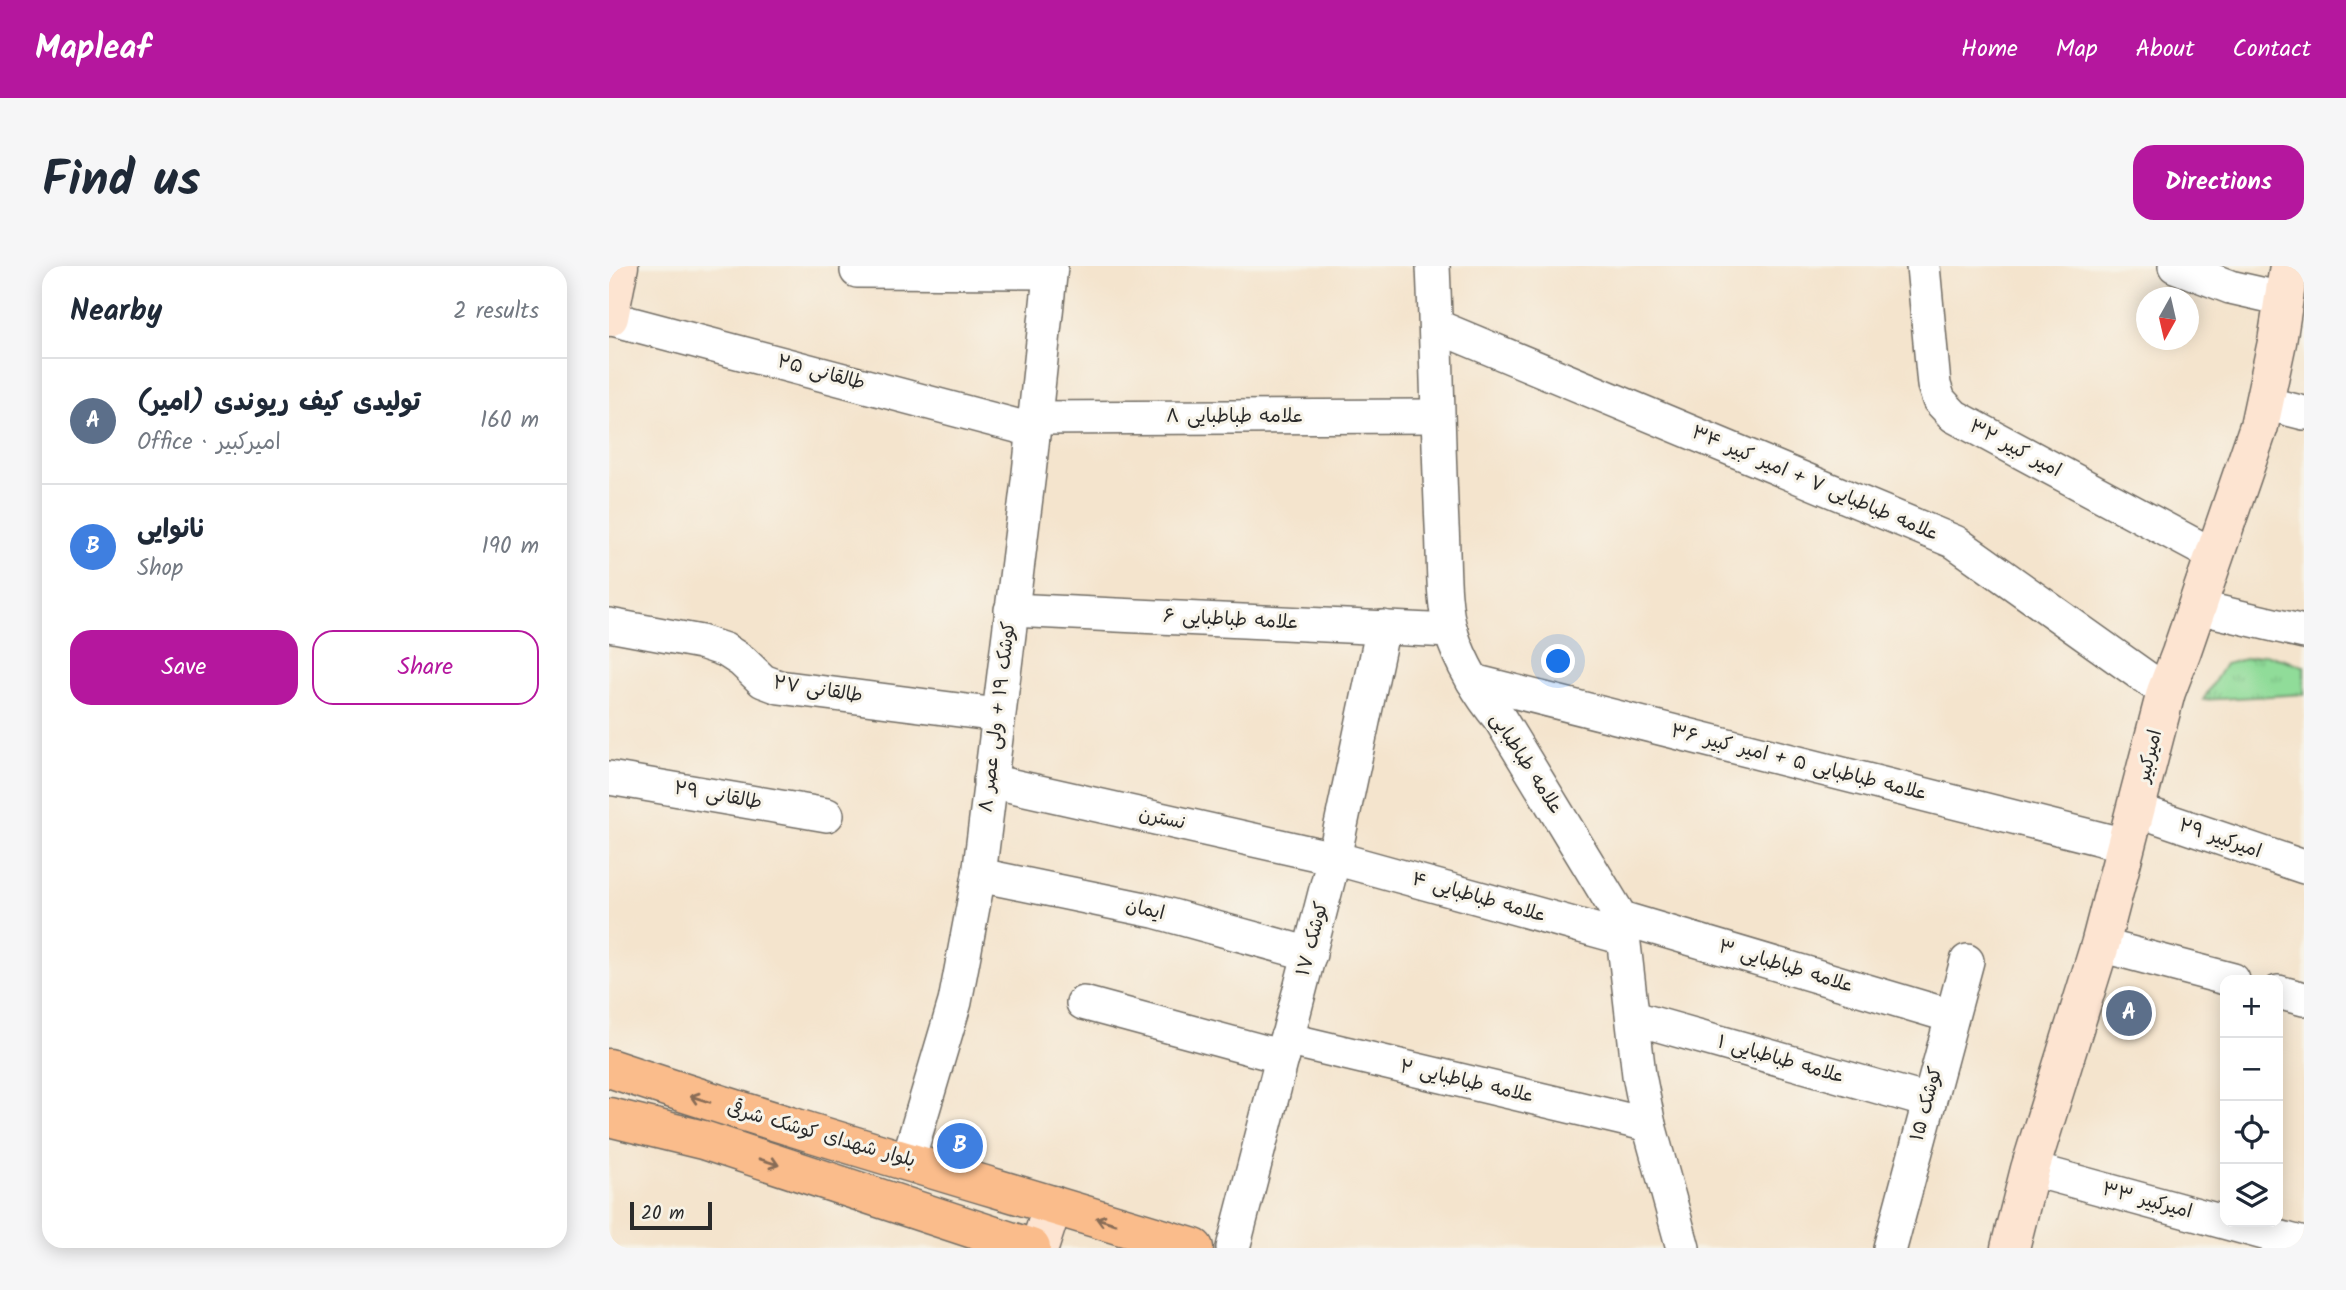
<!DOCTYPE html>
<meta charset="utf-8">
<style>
:root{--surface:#fff;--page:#f6f6f7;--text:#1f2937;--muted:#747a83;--line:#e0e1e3;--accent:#b5179e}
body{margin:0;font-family:Kalam,"Playpen Sans Arabic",sans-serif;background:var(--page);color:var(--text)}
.controls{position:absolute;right:21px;bottom:21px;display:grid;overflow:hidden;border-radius:14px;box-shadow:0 4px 18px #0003}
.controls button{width:63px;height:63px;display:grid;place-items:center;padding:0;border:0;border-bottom:2px solid var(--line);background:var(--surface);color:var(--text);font:35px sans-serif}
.compass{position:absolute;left:1527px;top:21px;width:63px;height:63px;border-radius:50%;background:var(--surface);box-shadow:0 4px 18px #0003;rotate:188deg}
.scale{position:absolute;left:21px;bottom:18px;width:82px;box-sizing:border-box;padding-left:7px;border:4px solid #2b2b2b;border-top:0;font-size:19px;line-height:24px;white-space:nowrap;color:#2b2b2b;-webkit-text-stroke:5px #f7f3e8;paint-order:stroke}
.you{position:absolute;left:950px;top:396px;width:24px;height:24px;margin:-18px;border:5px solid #fff;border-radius:50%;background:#1a73e8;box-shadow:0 0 0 10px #1a73e833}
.badge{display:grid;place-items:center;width:46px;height:46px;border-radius:50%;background:var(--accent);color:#fff;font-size:23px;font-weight:700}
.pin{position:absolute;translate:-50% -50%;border:4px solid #fff;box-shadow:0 2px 7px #0006}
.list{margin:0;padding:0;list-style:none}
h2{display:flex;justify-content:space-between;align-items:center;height:91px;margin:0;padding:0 28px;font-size:30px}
h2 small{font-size:23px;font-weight:400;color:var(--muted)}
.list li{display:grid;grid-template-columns:46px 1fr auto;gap:21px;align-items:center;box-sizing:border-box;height:126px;padding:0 28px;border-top:2px solid var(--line)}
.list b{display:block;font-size:26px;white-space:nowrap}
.list p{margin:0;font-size:23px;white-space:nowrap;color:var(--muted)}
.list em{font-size:23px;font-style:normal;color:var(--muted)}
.actions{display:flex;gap:14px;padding:21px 28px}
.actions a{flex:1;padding:16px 0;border:2px solid var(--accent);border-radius:21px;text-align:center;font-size:24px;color:var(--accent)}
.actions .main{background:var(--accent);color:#fff}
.icon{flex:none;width:38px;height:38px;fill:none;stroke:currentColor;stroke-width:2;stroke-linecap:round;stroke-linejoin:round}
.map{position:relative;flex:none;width:1695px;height:982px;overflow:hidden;border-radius:21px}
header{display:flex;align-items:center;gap:42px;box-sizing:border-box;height:98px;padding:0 35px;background:var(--accent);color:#fff}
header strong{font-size:33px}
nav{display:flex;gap:38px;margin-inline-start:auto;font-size:24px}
.intro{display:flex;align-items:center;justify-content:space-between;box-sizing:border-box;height:168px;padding:0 42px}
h1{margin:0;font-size:49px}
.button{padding:18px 32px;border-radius:21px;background:var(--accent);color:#fff;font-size:24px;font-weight:700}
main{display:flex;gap:42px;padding:0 42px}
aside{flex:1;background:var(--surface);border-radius:21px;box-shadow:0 4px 18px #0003}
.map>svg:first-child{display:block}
.park{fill:url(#park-tufts);stroke:#5e8462;stroke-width:2}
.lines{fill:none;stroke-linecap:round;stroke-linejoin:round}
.minor-casing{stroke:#716c64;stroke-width:36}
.secondary-casing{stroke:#716c64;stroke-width:41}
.primary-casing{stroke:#716c64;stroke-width:41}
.minor{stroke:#fff;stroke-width:33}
.secondary{stroke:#fde4d1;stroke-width:38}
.primary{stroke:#fabc8b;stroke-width:38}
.oneway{stroke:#886c56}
.labels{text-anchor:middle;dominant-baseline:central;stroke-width:6;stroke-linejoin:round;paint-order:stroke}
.street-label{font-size:19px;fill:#2b2b2b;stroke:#f7f3e8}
</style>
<header>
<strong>Mapleaf</strong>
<nav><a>Home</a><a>Map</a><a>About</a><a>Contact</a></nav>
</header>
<div class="intro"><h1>Find us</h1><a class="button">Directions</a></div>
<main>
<aside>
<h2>Nearby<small>2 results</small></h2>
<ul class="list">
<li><span class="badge" style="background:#5c6f8a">A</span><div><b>تولیدی کیف ریوندی (امیر)</b><p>Office · امیرکبیر</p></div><em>160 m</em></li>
<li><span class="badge" style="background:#3f7fe0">B</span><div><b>نانوایی</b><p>Shop</p></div><em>190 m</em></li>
</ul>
<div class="actions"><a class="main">Save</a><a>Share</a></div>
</aside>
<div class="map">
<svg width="1695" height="982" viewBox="0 0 1695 982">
<defs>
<pattern id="park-tufts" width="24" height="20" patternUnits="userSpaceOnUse" patternTransform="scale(1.75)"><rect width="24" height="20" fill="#90dc99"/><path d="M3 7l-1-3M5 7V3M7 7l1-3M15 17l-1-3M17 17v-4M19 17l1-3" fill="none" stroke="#7cbd84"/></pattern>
</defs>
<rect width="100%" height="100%" fill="#f7f3e8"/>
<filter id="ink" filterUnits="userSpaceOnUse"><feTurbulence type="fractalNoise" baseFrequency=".0143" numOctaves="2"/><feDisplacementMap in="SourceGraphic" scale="14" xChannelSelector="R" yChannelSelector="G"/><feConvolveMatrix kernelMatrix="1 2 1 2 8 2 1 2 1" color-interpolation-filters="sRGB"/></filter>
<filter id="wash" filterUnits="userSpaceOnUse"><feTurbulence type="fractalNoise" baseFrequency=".00686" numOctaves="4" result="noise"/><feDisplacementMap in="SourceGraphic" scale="28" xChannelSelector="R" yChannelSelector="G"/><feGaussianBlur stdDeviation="1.57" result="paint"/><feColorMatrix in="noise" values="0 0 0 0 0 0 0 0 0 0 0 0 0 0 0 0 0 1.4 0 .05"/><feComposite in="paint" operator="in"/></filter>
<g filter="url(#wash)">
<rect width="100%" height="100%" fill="#f4e4cd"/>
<polygon class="park" points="1656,388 1695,400 1695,428 1594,434 1616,398"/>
</g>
<g filter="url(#ink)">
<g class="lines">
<defs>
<g id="minor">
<path d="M824,0C828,87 829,173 833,260C835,291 833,336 842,366C851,396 871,430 891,453L1012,652L1030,809L1040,859L1074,982"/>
<polyline points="1314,0 1325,119 1330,134 1345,150 1606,290"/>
<polyline points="1566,0 1621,21 1674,33"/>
<polyline points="248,5 441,6"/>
<polyline points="0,52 423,164"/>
<polyline points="827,60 1346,276 1557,426"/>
<polyline points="1655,137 1695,147"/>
<polyline points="424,152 828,150"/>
<polyline points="1588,341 1695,366"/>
<polyline points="402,344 842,365"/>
<polyline points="0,359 92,376 116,384 133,395 154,415 170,421 389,449"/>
<polyline points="864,415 1516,579"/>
<polyline points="0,512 218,549"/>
<polyline points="381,515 725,592 1015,672"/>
<polyline points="1528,544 1695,601"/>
<polyline points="370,609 545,645 701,688"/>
<polyline points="1012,652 1342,750"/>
<polyline points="1491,679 1624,714"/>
<polyline points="1669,726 1695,733"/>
<polyline points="474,737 674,791"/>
<polyline points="1025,752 1319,835"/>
<polyline points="677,773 1040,859"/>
<polyline points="299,894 346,736 370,609 420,207 442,0"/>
<polyline points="1421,903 1695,978"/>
<polyline points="624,982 725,592 774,361"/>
<polyline points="1281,982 1358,695"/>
</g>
<g id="secondary">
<polyline points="0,51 10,0"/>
<polyline points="430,982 444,939"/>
<polyline points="1401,982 1421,903 1491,679 1557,426 1572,387 1650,160 1668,76 1680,0"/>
</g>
<g id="primary">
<path d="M0,802C194,867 390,922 585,982"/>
<polyline points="0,851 94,874 422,982"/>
</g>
</defs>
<use href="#minor" class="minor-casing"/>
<use href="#secondary" class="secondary-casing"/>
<use href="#primary" class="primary-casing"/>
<use href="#minor" class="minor"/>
<use href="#secondary" class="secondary"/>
<use href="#primary" class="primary"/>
</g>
<defs><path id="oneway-shaft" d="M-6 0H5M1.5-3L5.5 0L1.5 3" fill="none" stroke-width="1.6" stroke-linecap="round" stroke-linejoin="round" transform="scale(1.75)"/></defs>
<g class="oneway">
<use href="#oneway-shaft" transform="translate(91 833) rotate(-162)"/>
<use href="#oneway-shaft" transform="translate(160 896) rotate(18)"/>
<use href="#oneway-shaft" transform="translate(497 955) rotate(-163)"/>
</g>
</g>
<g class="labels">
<g class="street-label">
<text transform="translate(212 107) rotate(15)">طالقانی ۲۵</text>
<text x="626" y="151">علامه طباطبایی ۸</text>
<text transform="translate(1406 183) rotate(28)">امیر کبیر ۳۲</text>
<text transform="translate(1206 218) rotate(23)">علامه طباطبایی ۷ + امیر کبیر ۳۴</text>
<text transform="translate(622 354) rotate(3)">علامه طباطبایی ۶</text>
<text transform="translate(209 424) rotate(9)">طالقانی ۲۷</text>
<text transform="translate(389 451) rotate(-83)">کوشک ۱۹ + ولی عصر ۸</text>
<text transform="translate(1541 490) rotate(-76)">امیرکبیر</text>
<text transform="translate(1190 497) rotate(14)">علامه طباطبایی ۵ + امیر کبیر ۳۶</text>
<text transform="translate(917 498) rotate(57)">علامه طباطبایی</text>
<text transform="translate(109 530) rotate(10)">طالقانی ۲۹</text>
<text transform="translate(553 553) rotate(12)">نسترن</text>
<text transform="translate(1611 573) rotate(19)">امیرکبیر ۲۹</text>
<text transform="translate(870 632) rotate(16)">علامه طباطبایی ۴</text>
<text transform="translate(536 644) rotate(13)">ایمان</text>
<text transform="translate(704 673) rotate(-75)">کوشک ۱۷</text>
<text transform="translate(1177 701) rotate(17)">علامه طباطبایی ۳</text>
<text transform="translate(1172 794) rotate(16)">علامه طباطبایی ۱</text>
<text transform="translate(858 816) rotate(13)">علامه طباطبایی ۲</text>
<text transform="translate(1318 838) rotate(-75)">کوشک ۱۵</text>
<text transform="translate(212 869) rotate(16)">بلوار شهدای کوشک شرقی</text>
<text transform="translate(1538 935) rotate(15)">امیرکبیر ۳۳</text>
</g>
</g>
</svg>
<div class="controls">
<button>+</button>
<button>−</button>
<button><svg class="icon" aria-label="locate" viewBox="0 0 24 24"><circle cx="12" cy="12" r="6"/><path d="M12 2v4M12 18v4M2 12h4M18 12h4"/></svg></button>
<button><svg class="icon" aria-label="layers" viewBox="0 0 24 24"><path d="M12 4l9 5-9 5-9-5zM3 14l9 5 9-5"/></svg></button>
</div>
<svg class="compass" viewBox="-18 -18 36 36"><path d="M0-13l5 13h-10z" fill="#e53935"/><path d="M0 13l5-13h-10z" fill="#747a83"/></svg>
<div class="scale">20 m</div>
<div class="you"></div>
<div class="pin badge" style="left:1520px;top:747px;background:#5c6f8a">A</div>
<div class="pin badge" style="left:351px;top:880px;background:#3f7fe0">B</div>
</div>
</main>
